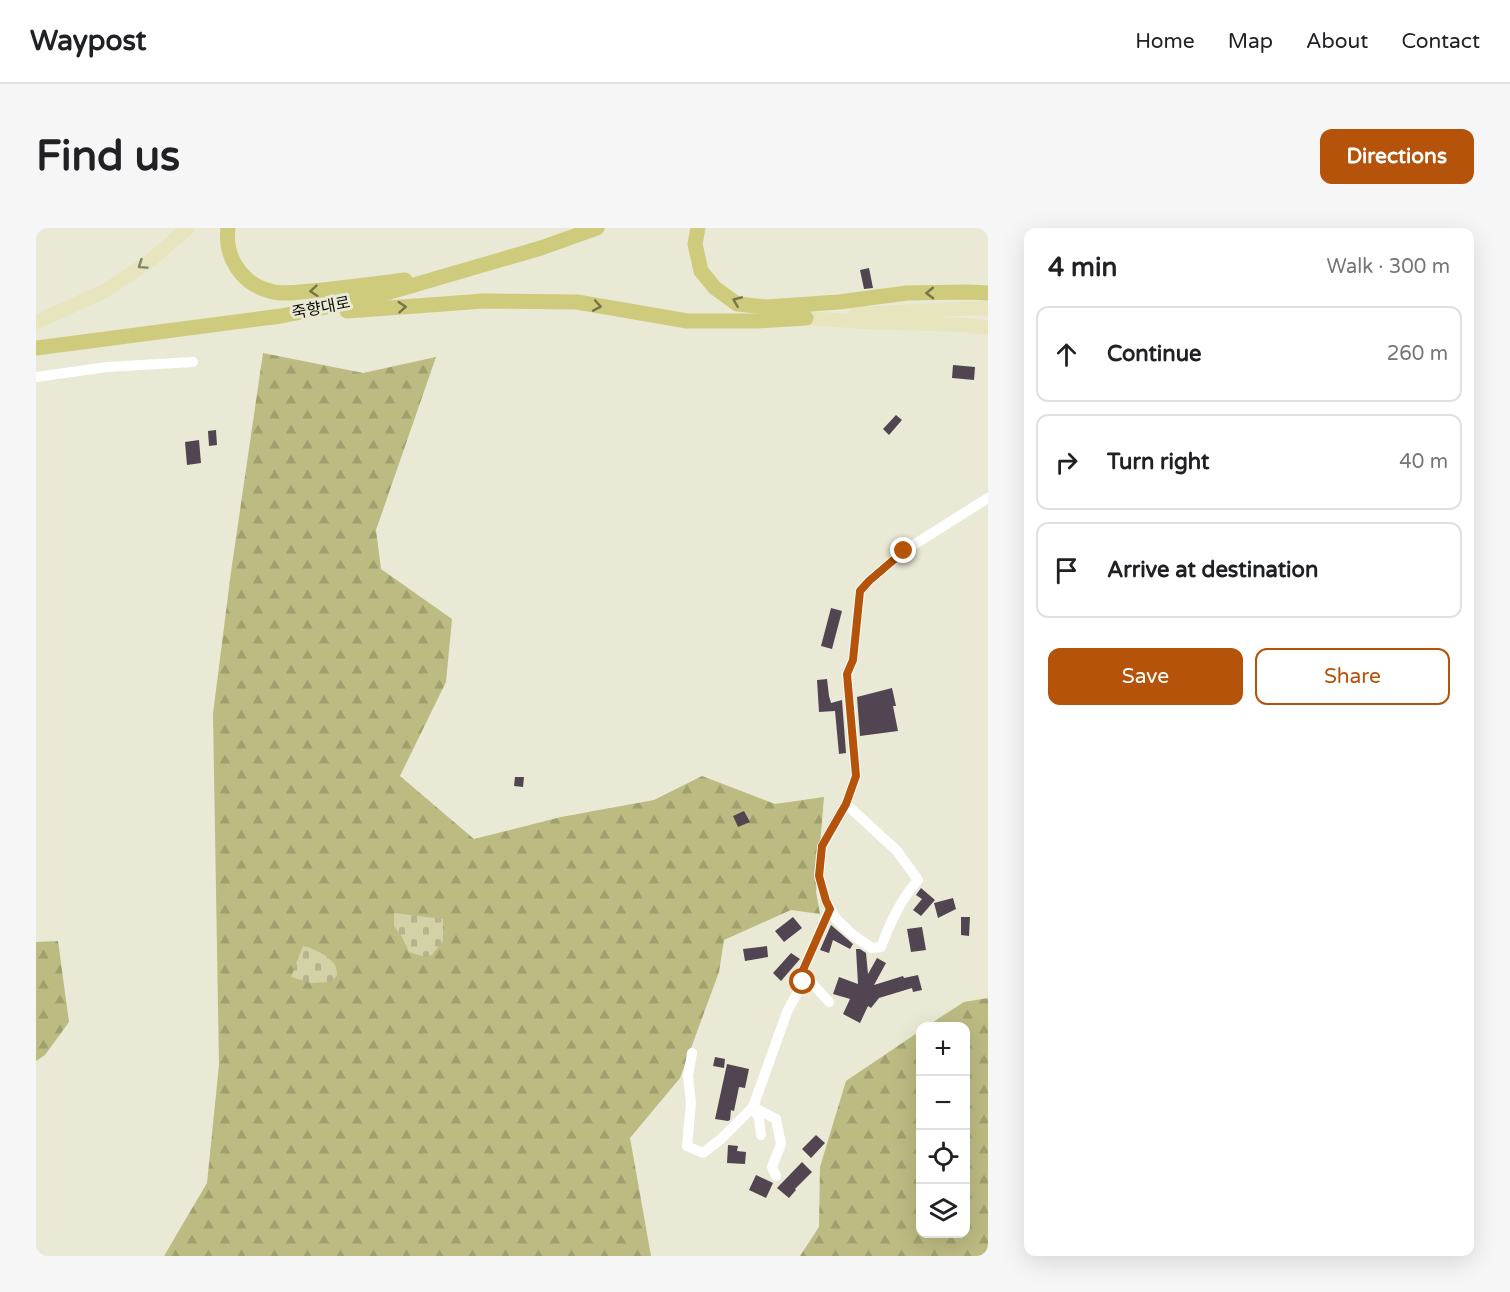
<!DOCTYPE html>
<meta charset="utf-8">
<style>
:root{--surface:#fff;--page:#f6f6f6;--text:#202124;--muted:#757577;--line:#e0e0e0;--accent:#b45309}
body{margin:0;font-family:"Varela Round","Noto Sans KR",sans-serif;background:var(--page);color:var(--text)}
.controls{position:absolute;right:18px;bottom:18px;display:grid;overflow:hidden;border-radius:12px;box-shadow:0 6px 24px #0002}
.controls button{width:54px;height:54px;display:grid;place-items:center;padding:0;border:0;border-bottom:2px solid var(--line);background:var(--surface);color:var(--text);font:30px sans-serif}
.stop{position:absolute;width:18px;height:18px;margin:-14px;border:4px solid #b45309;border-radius:50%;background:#fff}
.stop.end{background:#b45309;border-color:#fff;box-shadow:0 2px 6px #0008}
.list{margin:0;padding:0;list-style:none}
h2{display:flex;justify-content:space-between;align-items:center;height:78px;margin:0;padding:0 24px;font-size:26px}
h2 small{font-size:20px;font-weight:400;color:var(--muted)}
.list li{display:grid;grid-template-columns:39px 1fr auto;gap:18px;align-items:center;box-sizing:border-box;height:96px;margin:0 12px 12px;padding:0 12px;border:2px solid var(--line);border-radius:12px}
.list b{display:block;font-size:22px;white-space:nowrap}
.list em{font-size:20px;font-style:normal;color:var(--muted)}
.actions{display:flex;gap:12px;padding:18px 24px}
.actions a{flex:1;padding:14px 0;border:2px solid var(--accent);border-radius:12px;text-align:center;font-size:21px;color:var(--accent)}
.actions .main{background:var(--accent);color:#fff}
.icon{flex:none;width:33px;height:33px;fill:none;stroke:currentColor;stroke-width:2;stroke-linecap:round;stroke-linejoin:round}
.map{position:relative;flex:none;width:952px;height:1028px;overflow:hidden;border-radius:12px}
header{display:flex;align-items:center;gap:36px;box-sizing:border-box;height:84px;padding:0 30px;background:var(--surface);border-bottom:2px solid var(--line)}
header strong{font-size:28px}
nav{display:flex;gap:33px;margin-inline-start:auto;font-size:21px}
.intro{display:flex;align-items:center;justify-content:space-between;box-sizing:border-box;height:144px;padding:0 36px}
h1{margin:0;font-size:42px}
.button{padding:15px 27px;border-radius:12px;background:var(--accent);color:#fff;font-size:21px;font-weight:700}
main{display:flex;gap:36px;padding:0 36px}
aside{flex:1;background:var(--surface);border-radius:12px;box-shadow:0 6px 24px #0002}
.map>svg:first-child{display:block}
.forest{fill:url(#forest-firs)}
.cemetery{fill:url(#cemetery-stones)}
.building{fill:#524552}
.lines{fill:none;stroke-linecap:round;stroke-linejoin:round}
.minor{stroke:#fff;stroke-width:10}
.secondary{stroke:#e6e5be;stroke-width:14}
.primary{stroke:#cecb7d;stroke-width:15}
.oneway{stroke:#84836b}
.oneway2{stroke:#777547}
.route{stroke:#b45309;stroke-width:8}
.labels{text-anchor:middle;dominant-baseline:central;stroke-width:6;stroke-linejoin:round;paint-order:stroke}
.street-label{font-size:16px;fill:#0c0c06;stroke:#e9e9d5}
</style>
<header>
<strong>Waypost</strong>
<nav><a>Home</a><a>Map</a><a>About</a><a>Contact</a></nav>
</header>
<div class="intro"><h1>Find us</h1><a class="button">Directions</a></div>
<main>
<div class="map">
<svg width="952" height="1028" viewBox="0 0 952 1028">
<defs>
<pattern id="forest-firs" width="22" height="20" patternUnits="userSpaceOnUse" patternTransform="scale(1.5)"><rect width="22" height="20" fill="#bcbb82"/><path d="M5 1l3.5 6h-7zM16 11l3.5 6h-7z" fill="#a0a06f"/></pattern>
<pattern id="cemetery-stones" width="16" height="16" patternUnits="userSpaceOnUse" patternTransform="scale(1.5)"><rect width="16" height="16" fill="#d2d2a6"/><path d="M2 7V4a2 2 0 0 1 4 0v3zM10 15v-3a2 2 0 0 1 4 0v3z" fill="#b3b38d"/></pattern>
</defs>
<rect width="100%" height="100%" fill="#e9e9d5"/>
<g class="forest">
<polygon points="227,125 327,145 400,129 340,302 345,341 416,391 410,454 364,548 438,611 525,589 618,572 666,548 739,576 788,569 780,664 784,686 755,682 688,712 683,744 644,850 594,910 615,1028 128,1028 171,955 183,837 177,486 195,344"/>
<polygon points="22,713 33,794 9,827 0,833 0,714"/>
<polygon points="952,770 952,1028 764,1028 783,999 784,939 810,853 884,803 884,1006 930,1006 930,798 891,798 928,774"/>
</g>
<g class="cemetery">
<polygon points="358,685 407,691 407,713 396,727 389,729 373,724 366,709 358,698"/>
<path d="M267,718C277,720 293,728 299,737C300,739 301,745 301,747L295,754L275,755L255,749Z"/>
</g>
<g class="building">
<polygon points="833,40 837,60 828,61 824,42"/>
<polygon points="917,137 939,139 938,152 916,150"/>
<polygon points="860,187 866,192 853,207 847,201"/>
<polygon points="180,202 181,217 173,218 172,203"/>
<polygon points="163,212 165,235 151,237 149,214"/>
<polygon points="795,380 806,383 796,421 785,418"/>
<polygon points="791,451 793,468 795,475 806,472 810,525 803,526 799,483 783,484 781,452"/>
<polygon points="856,460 860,478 857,478 862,503 824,508 821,469"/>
<polygon points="479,549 488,549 487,559 478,558"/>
<polygon points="708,583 714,594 702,599 697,588"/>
<polygon points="885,660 899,672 885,688 877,682 886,671 880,667"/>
<polygon points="917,670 920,681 902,690 898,675"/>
<polygon points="757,689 766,700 748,714 739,703"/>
<polygon points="925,689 934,689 933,708 925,707"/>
<polygon points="795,697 817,716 814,721 797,712 793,725 784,722"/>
<polygon points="886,699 890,722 875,724 871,701"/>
<polygon points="731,718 732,729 709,733 707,721"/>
<polygon points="820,721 824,721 830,725 832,746 841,730 850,735 838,757 867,748 868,750 882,747 886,762 877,764 876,760 843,770 835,780 832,778 824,795 807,786 814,771 797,766 803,749 822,756"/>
<polygon points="755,725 764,731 745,753 737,745"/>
<polygon points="679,829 689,831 688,840 677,838"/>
<polygon points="691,836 713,841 709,860 703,859 698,883 695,882 694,892 692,893 679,891"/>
<polygon points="780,907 789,915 775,930 766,921"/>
<polygon points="692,917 702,918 701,923 710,924 709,936 691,935"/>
<polygon points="766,934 776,944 759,961 760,962 753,970 741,960"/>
<polygon points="720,947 737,955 730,970 713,962"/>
</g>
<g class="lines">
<g class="minor">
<polyline points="0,149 71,139 157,134"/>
<path d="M810,576L861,623L882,652C864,673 855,693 845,719L836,720L817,707L800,691L790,673L783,648L786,619L810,576L820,548L811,446L817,432L824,363L833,353L868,323L952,270"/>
<polyline points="767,745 793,774"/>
<polyline points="656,825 652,848 655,875 651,918 667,925 685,911 717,879 751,784 767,754 767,742 794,680"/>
<polyline points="717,879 740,891 745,916 736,939 740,948"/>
<polyline points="717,879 723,890 725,907"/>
</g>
<g class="secondary">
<polyline points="820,86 943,80 952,81"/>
<polyline points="770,90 829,94 928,97 952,100"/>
<polyline points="0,94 69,63 115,32 152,0"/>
</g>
<g class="primary">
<path d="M192,0C188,29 206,56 234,63C247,67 263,64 276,63C307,60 338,56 369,52"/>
<polyline points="662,0 659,16 665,43 679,60 701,76 730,79 803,74 871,65 932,64 952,65"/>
<polyline points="311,83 448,73 541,74 651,93 720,93 770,90"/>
<polyline points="0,120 245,88 330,71 505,20 561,0"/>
</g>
</g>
<defs><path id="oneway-chevron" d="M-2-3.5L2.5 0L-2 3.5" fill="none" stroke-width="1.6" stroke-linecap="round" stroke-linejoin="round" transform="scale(1.5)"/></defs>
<use class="oneway" href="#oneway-chevron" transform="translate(106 37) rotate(146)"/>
<g class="oneway2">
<use href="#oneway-chevron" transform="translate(278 63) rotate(175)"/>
<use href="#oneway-chevron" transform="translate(894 65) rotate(179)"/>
<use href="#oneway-chevron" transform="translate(701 73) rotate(-157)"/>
<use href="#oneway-chevron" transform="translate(561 78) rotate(10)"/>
<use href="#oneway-chevron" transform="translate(366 79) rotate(-4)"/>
</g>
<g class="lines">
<polyline class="route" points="767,754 767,742 794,681 790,673 783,648 786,618 810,576 820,548 811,446 817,432 824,363 833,353 868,323"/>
</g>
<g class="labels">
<g class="street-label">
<text transform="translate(285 80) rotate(-11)">죽향대로</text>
</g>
</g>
</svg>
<div class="controls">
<button>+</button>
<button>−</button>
<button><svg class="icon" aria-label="locate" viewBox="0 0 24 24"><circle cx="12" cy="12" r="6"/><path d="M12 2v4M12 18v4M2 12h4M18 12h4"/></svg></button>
<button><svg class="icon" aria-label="layers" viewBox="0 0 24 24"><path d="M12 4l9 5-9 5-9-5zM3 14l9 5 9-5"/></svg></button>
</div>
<div class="stop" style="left:767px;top:754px"></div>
<div class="stop end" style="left:868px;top:323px"></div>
</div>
<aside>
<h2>4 min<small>Walk · 300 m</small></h2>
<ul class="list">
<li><svg class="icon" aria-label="ahead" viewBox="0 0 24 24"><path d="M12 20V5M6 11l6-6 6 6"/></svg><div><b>Continue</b></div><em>260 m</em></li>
<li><svg class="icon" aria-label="right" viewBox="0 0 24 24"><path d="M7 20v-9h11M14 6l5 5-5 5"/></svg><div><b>Turn right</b></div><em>40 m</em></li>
<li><svg class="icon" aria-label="arrive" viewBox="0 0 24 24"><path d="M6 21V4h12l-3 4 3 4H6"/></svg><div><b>Arrive at destination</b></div></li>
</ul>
<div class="actions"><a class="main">Save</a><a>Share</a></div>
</aside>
</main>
